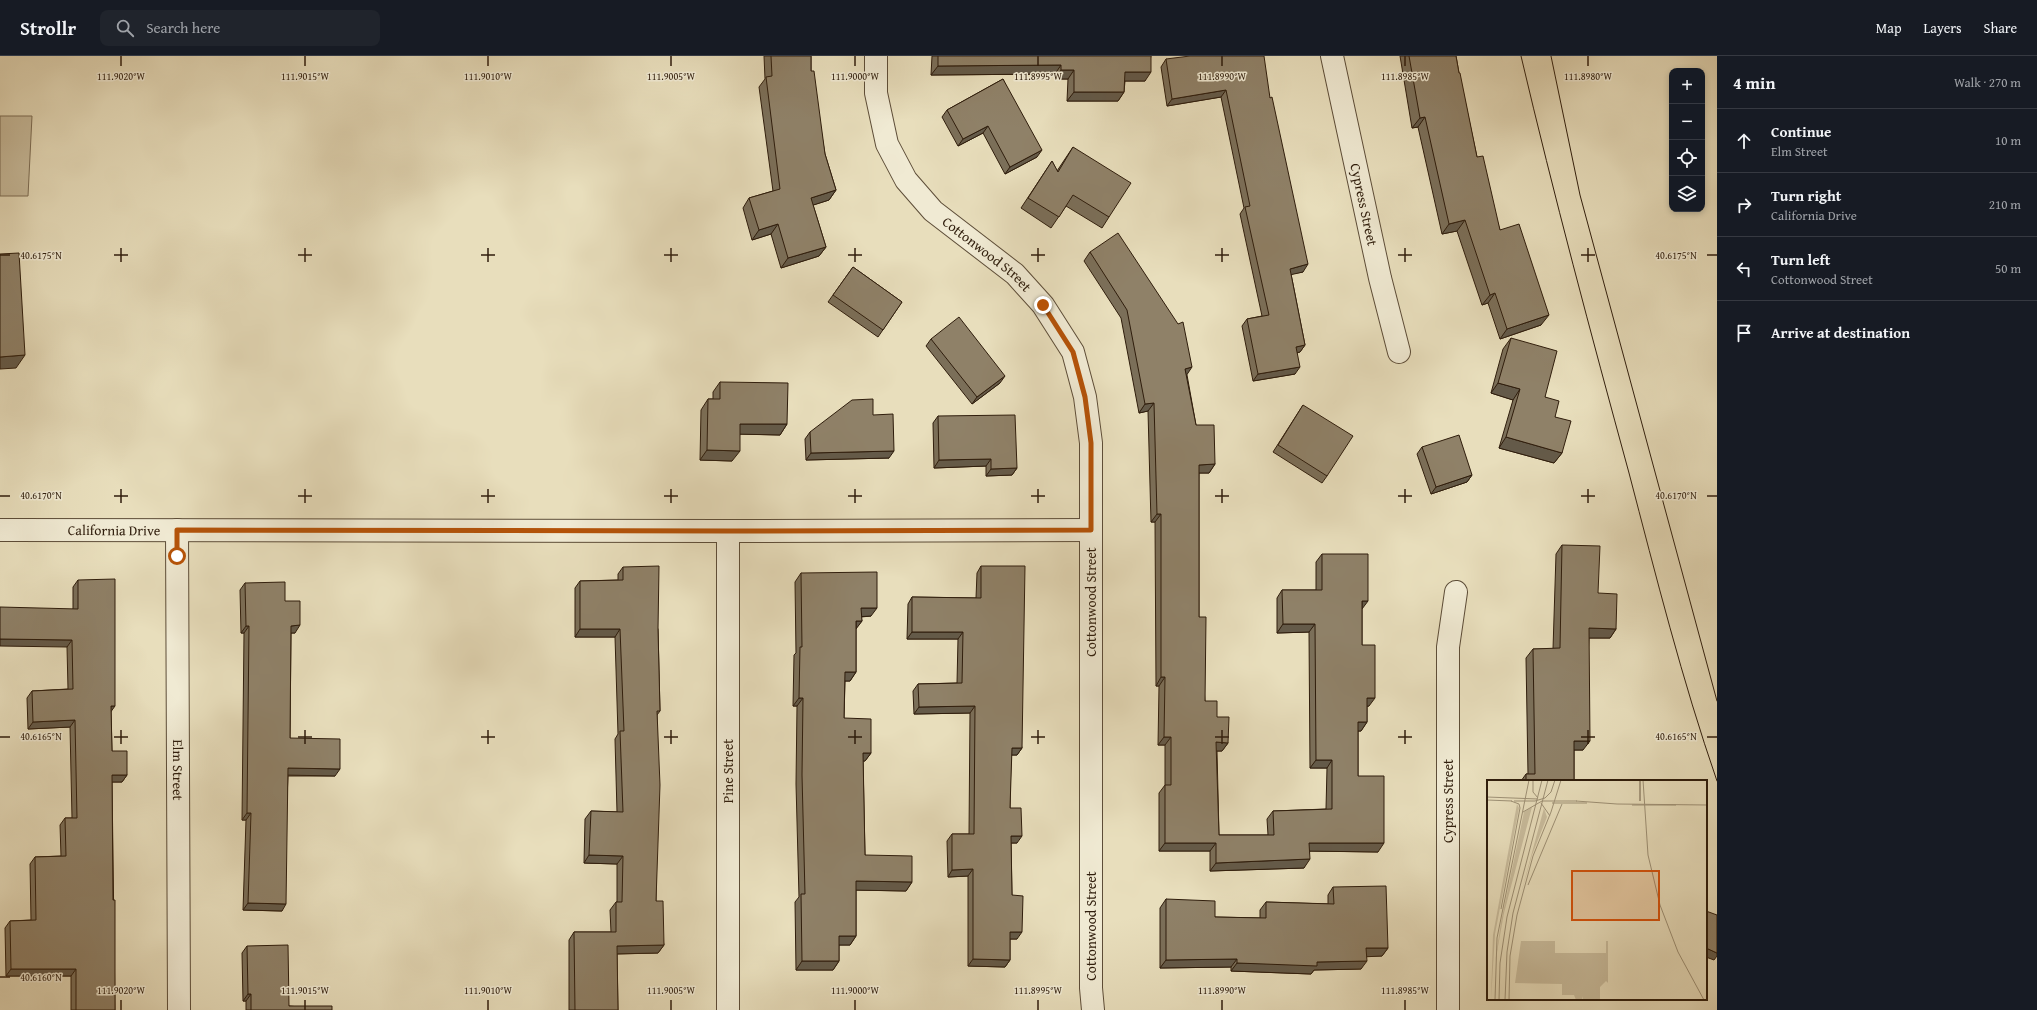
<!DOCTYPE html>
<meta charset="utf-8">
<style>
:root{--surface:#171b24;--page:#20242c;--text:#f1f3f6;--muted:#9ea1a6;--line:#363941}
body{margin:0;font-family:"Gentium Book Plus",serif;background:var(--page);color:var(--text)}
.controls{position:absolute;right:12px;top:12px;display:grid;overflow:hidden;border-radius:8px;box-shadow:0 2px 6px #0003}
.controls button{width:36px;height:36px;display:grid;place-items:center;padding:0;border:0;border-bottom:1px solid var(--line);background:var(--surface);color:var(--text);font:20px sans-serif}
.stop{position:absolute;width:12px;height:12px;margin:-9px;border:3px solid #b45309;border-radius:50%;background:#fff}
.stop.end{background:#b45309;border-color:#fff;box-shadow:0 1px 4px #0008}
.list{margin:0;padding:0;list-style:none}
h2{display:flex;justify-content:space-between;align-items:center;height:52px;margin:0;padding:0 16px;font-size:17px}
h2 small{font-size:13px;font-weight:400;color:var(--muted)}
.list li{display:grid;grid-template-columns:26px 1fr auto;gap:12px;align-items:center;box-sizing:border-box;height:64px;padding:0 16px;border-top:1px solid var(--line)}
.list b{display:block;font-size:15px;white-space:nowrap}
.list p{margin:0;font-size:13px;white-space:nowrap;color:var(--muted)}
.list em{font-size:13px;font-style:normal;color:var(--muted)}
.icon{flex:none;width:22px;height:22px;fill:none;stroke:currentColor;stroke-width:2;stroke-linecap:round;stroke-linejoin:round}
.map{position:relative;flex:none;width:1717px;height:954px;overflow:hidden}
header{display:flex;align-items:center;gap:24px;box-sizing:border-box;height:56px;padding:0 20px;background:var(--surface);border-bottom:1px solid var(--line)}
header strong{font-size:19px}
nav{display:flex;gap:22px;margin-inline-start:auto;font-size:14px}
.search{width:280px;height:36px;background:var(--page);display:flex;align-items:center;gap:10px;box-sizing:border-box;padding:0 14px;border-radius:8px;color:var(--muted);font-size:15px}
main{display:flex}
aside{flex:1;background:var(--surface)}
.map>svg:first-child{display:block}
.green{fill:#c9bd9e;stroke:#7c6d55}
.lines{fill:none;stroke-linecap:round;stroke-linejoin:round}
.minor-casing{stroke:#5d4d38;stroke-width:24}
.minor{stroke:#f0ead3;stroke-width:22}
.tram{stroke:#2f1d0c;stroke-width:1}
.wall{fill:#7b6f59;stroke:#2f1d0c}
.shaded-wall{fill:#645a49;stroke:#2f1d0c}
.building{fill:#8f8168;stroke:#2f1d0c}
.route{stroke:#b45309;stroke-width:5}
.ticks{fill:none;stroke:#2f1d0c;stroke-width:1.5}
.labels{text-anchor:middle;dominant-baseline:central;stroke-width:3;stroke-linejoin:round;paint-order:stroke}
.street-label{font-size:14px;fill:#2f1d0c;stroke:#f0ead3}
.inset-river{fill:none;stroke:#a99c80;stroke-width:2}
.inset-road{fill:none;stroke:#9e9176;stroke-width:1}
.view{fill:#d6530c;fill-opacity:0.15;stroke:#d6530c;stroke-width:2}
.inset-edge{fill:none;stroke:#2f1d0c;stroke-width:2}
.ticks-label{font-size:10px;text-anchor:middle;fill:#2f1d0c;stroke:#f0ead3;stroke-width:3;stroke-linejoin:round;paint-order:stroke}
</style>
<header>
<strong>Strollr</strong>
<div class="search"><svg class="icon" aria-label="search" viewBox="0 0 24 24"><circle cx="10" cy="10" r="6"/><path d="M15 15l6 6"/></svg>Search here</div>
<nav><a>Map</a><a>Layers</a><a>Share</a></nav>
</header>
<main>
<div class="map">
<svg width="1717" height="954" viewBox="0 0 1717 954">
<rect width="100%" height="100%" fill="#e8debc"/>
<filter id="stains"><feTurbulence type="fractalNoise" baseFrequency=".005" numOctaves="4"/><feColorMatrix values="0 0 0 0 .2 0 0 0 0 .09 0 0 0 0 .02 0 0 0 .5 -.17"/></filter>
<radialGradient id="worn" r=".72"><stop offset=".6" stop-color="#630" stop-opacity="0"/><stop offset="1" stop-color="#630" stop-opacity=".3"/></radialGradient>
<polygon class="green" points="0,60 32,60 28,140 0,140"/>
<g class="lines">
<defs>
<g id="minor">
<path id="s1" d="M876,0V37L887,88L906,124L933,155L1015,218L1043,249L1073,296L1085,341L1091,387V932L1093,954"/>
<path id="s2" d="M1332,0L1380,222L1399,296"/>
<path id="s3" d="M0,474L728,475L1091,474"/>
<path id="s4" d="M177,474L179,954"/>
<polyline points="728,475 728,954"/>
<polyline points="1448,954 1448,591 1456,536"/>
</g>
</defs>
<use href="#minor" class="minor-casing"/>
<use href="#minor" class="minor"/>
<g class="tram">
<path d="M1521,0C1554,140 1591,278 1629,417C1656,520 1682,624 1717,725"/>
<polyline points="1551,0 1580,139 1717,645"/>
</g>
</g>
<g class="wall">
<polygon points="764,0 811,0 811,15 825,98 836,134 829,144 813,149 826,191 819,200 781,212 771,178 752,184 743,152 749,142 773,135 759,31 765,23"/>
<polygon points="932,0 1151,0 1145,25 1125,25 1124,36 1118,45 1067,45 1068,23 1055,23 1055,18 931,19"/>
<polygon points="1400,0 1456,0 1459,17 1477,101 1500,174 1541,269 1500,283 1488,247 1482,249 1457,175 1442,178 1418,71 1412,72"/>
<polygon points="1166,3 1270,42 1303,216 1291,218 1305,289 1300,296 1297,297 1295,318 1253,325 1242,270 1247,263 1262,260 1240,158 1244,152 1221,41 1167,50 1161,11"/>
<polygon points="1003,23 1037,101 1005,118 983,77 958,90 942,61 947,54"/>
<polygon points="1073,91 1109,161 1102,172 1066,150 1051,172 1021,152 1052,105 1057,115"/>
<polygon points="1090,196 1187,319 1196,369 1215,408 1209,417 1199,417 1199,561 1205,645 1217,661 1228,687 1222,695 1217,695 1219,779 1268,779 1267,763 1273,755 1326,753 1327,712 1310,712 1309,576 1277,577 1277,542 1282,534 1316,534 1316,506 1322,498 1362,553 1362,589 1369,650 1367,650 1367,666 1361,675 1358,675 1358,720 1378,796 1310,795 1304,812 1210,815 1210,795 1159,795 1159,737 1165,729 1165,689 1158,689 1159,630 1156,630 1155,466 1151,466 1148,355 1139,357 1121,262 1084,205"/>
<polygon points="853,211 902,246 878,281 828,246"/>
<polygon points="1511,282 1545,341 1555,361 1562,397 1554,407 1499,392 1513,344 1491,337 1503,293"/>
<polygon points="931,283 1000,327 972,348 926,290"/>
<polygon points="720,326 787,368 780,379 740,378 732,405 700,404 701,354 708,343 713,343 713,336"/>
<polygon points="1303,349 1327,420 1322,427 1273,396"/>
<polygon points="938,360 1017,412 1012,419 986,420 986,410 934,412 933,367"/>
<polygon points="810,376 889,402 806,404 805,383"/>
<polygon points="1422,391 1472,419 1467,426 1431,438 1417,398"/>
<polygon points="1562,489 1598,537 1616,573 1610,582 1589,582 1583,694 1574,694 1574,725 1521,725 1526,718 1528,718 1526,602 1533,593 1553,593 1556,498"/>
<polygon points="981,510 1022,692 1017,699 1011,699 1010,752 1017,787 1011,787 1012,839 1017,883 1010,883 1010,904 1005,911 968,910 968,820 948,821 947,785 952,778 969,778 970,657 914,658 913,635 918,628 957,627 958,583 907,583 908,548 912,541 976,542 977,517"/>
<polygon points="623,511 658,573 660,655 657,659 656,845 664,889 658,897 617,898 618,954 569,954 569,884 574,876 611,876 610,854 616,846 617,846 617,808 584,807 585,763 591,755 617,756 615,683 618,678 615,581 575,581 575,532 580,525 618,524 618,518"/>
<polygon points="801,517 871,560 861,561 862,565 856,572 856,616 850,625 845,625 844,662 871,697 865,705 863,705 865,799 912,826 906,835 856,834 856,880 850,889 839,889 839,905 833,914 796,914 795,846 799,841 796,728 797,650 793,650 794,599 796,597 795,526"/>
<polygon points="78,524 111,656 112,695 127,719 122,726 112,726 115,954 71,954 71,920 6,920 5,872 10,865 31,864 30,808 35,801 61,800 60,769 65,762 72,762 70,671 28,673 27,642 32,635 68,633 67,591 73,552 73,531"/>
<polygon points="245,527 285,545 295,577 291,577 290,682 335,720 288,720 282,855 243,854 246,764 242,764 244,577 241,577 240,534"/>
<polygon points="1333,831 1388,892 1382,900 1367,900 1361,913 1314,914 1311,918 1231,915 1231,911 1160,912 1160,852 1166,843 1215,861 1260,862 1260,854 1266,846 1328,848 1328,839"/>
<polygon points="247,890 289,950 332,954 246,954 246,945 243,945 242,897"/>
</g>
<g class="shaded-wall">
<polygon points="1061,9 1055,18 931,19 938,10"/>
<polygon points="1061,14 1074,14 1068,23 1055,23"/>
<polygon points="1125,16 1151,16 1145,25 1119,25"/>
<polygon points="1226,34 1221,41 1167,50 1172,43"/>
<polygon points="1074,36 1124,36 1118,45 1067,45"/>
<polygon points="1425,61 1418,71 1412,72 1420,62"/>
<polygon points="988,70 983,77 958,90 963,83"/>
<polygon points="1042,94 1037,101 1005,118 1010,111"/>
<polygon points="836,134 829,144 804,152 811,142"/>
<polygon points="1465,164 1457,175 1442,178 1449,168"/>
<polygon points="778,168 771,178 752,184 759,174"/>
<polygon points="826,191 819,200 781,212 788,202"/>
<polygon points="1308,208 1303,216 1285,220 1290,213"/>
<polygon points="1495,237 1488,247 1482,249 1490,239"/>
<polygon points="1549,259 1541,269 1500,283 1507,273"/>
<polygon points="1305,289 1300,296 1291,298 1296,291"/>
<polygon points="25,299 16,312 0,313 0,301"/>
<polygon points="1192,311 1186,320 1185,313"/>
<polygon points="1300,311 1295,318 1253,325 1258,318"/>
<polygon points="1005,320 1000,327 972,348 977,341"/>
<polygon points="1498,327 1520,333 1513,344 1491,337"/>
<polygon points="1154,347 1148,355 1139,357 1145,348"/>
<polygon points="740,368 787,368 780,379 733,378"/>
<polygon points="1506,381 1562,397 1554,407 1499,392"/>
<polygon points="707,394 740,395 732,405 700,404"/>
<polygon points="894,395 889,402 806,404 811,397"/>
<polygon points="991,403 986,410 934,412 939,404"/>
<polygon points="1215,408 1209,417 1193,417 1199,409"/>
<polygon points="1017,412 1012,419 986,420 991,413"/>
<polygon points="1472,419 1467,426 1431,438 1436,431"/>
<polygon points="1157,458 1161,458 1155,466 1151,466"/>
<polygon points="1362,545 1368,545 1362,553"/>
<polygon points="861,552 877,552 871,560 855,561"/>
<polygon points="856,565 862,565 856,573"/>
<polygon points="1283,568 1315,568 1309,576 1277,577"/>
<polygon points="300,569 295,577 286,577 291,570"/>
<polygon points="246,570 249,570 244,577 241,577"/>
<polygon points="1589,572 1616,573 1610,582 1582,582"/>
<polygon points="580,573 620,573 615,581 575,581"/>
<polygon points="912,576 963,576 958,583 907,583"/>
<polygon points="0,583 72,584 67,591 0,590"/>
<polygon points="845,616 856,616 850,625 839,625"/>
<polygon points="1161,621 1165,621 1159,630 1156,630"/>
<polygon points="799,642 803,642 797,650 793,650"/>
<polygon points="1367,642 1375,642 1369,650 1361,651"/>
<polygon points="111,650 115,650 110,657"/>
<polygon points="975,650 970,657 914,658 919,651"/>
<polygon points="75,664 70,671 28,673 33,666"/>
<polygon points="1358,666 1367,666 1361,675 1352,675"/>
<polygon points="1164,681 1171,681 1165,689 1158,689"/>
<polygon points="1574,685 1590,685 1583,694 1568,694"/>
<polygon points="1216,686 1228,687 1222,695 1211,695"/>
<polygon points="1012,692 1022,692 1017,699 1007,699"/>
<polygon points="863,697 871,697 865,705 857,705"/>
<polygon points="1316,704 1332,704 1327,712 1310,712"/>
<polygon points="288,712 340,713 335,720 283,719"/>
<polygon points="112,719 127,719 122,726 107,726"/>
<polygon points="247,757 251,757 246,764 242,764"/>
<polygon points="1011,780 1022,780 1017,787 1006,787"/>
<polygon points="1165,787 1216,787 1210,795 1159,795"/>
<polygon points="1309,787 1384,787 1378,796 1303,795"/>
<polygon points="589,799 623,800 617,808 584,807"/>
<polygon points="1310,803 1304,812 1210,815 1216,807"/>
<polygon points="973,813 968,820 948,821 952,814"/>
<polygon points="856,825 912,826 906,835 850,834"/>
<polygon points="248,847 286,848 282,855 243,854"/>
<polygon points="1010,876 1022,876 1017,883 1006,883"/>
<polygon points="839,880 856,880 850,889 833,889"/>
<polygon points="664,889 658,897 611,898 617,890"/>
<polygon points="1366,892 1388,892 1382,900 1361,901"/>
<polygon points="1706,892 1717,897 1717,900 1714,904 1706,901"/>
<polygon points="973,903 1010,904 1005,911 968,910"/>
<polygon points="1237,903 1231,911 1160,912 1166,904"/>
<polygon points="802,905 839,905 833,914 796,914"/>
<polygon points="1367,905 1361,913 1314,914 1311,918 1231,915 1237,907 1317,906"/>
<polygon points="11,913 76,913 71,920 6,920"/>
<polygon points="248,938 251,938 246,945 243,945"/>
</g>
<g class="building">
<polygon points="771,0 811,0 811,15 814,15 825,98 836,134 811,142 826,191 788,202 778,168 759,174 749,142 780,133 766,21 772,20"/>
<polygon points="938,0 1151,0 1151,16 1125,16 1124,36 1074,36 1074,14 1061,14 1061,9 938,10"/>
<polygon points="1190,0 1264,0 1270,42 1272,41 1308,208 1290,213 1305,289 1296,291 1300,311 1258,318 1247,263 1269,259 1245,151 1250,150 1226,34 1172,43 1166,3"/>
<polygon points="1409,0 1456,0 1459,17 1460,17 1477,101 1483,100 1500,174 1519,168 1549,259 1507,273 1495,237 1490,239 1465,164 1449,168 1425,61 1420,62"/>
<polygon points="1003,23 1042,94 1010,111 988,70 963,83 947,54"/>
<polygon points="1073,91 1131,127 1109,161 1073,139 1059,161 1028,142 1052,105 1058,116"/>
<polygon points="1118,177 1178,268 1183,266 1192,311 1185,313 1196,369 1214,369 1215,408 1199,409 1199,561 1206,561 1205,645 1217,645 1217,661 1229,661 1228,687 1216,686 1219,779 1274,779 1273,755 1332,753 1332,704 1316,704 1315,568 1283,568 1282,534 1322,534 1322,498 1368,498 1368,545 1362,545 1362,589 1375,589 1375,642 1367,642 1367,666 1358,666 1358,720 1384,720 1384,787 1309,787 1310,803 1216,807 1216,787 1165,787 1165,729 1171,729 1171,681 1164,681 1165,621 1161,621 1161,458 1157,458 1154,347 1145,348 1127,254 1090,196"/>
<polygon points="19,197 25,299 0,301 0,198"/>
<polygon points="853,211 902,246 883,274 833,239"/>
<polygon points="959,261 1005,320 977,341 931,283"/>
<polygon points="1511,282 1557,295 1545,341 1559,345 1555,361 1571,365 1562,397 1506,381 1520,333 1498,327"/>
<polygon points="720,326 788,327 787,368 740,368 740,395 707,394 708,343 720,343"/>
<polygon points="873,343 873,359 893,358 894,395 811,397 810,376 852,344"/>
<polygon points="1303,349 1353,380 1327,420 1278,389"/>
<polygon points="1015,359 1017,412 991,413 991,403 939,404 938,360"/>
<polygon points="1459,379 1472,419 1436,431 1422,391"/>
<polygon points="1562,489 1600,490 1598,537 1617,538 1616,573 1589,572 1590,685 1574,685 1574,725 1526,725 1526,718 1535,718 1533,593 1560,592"/>
<polygon points="659,510 658,573 660,655 657,655 660,729 656,845 663,845 664,889 617,890 618,954 575,954 574,876 616,876 616,846 622,846 623,800 589,799 591,755 623,756 620,675 624,675 620,573 580,573 580,525 623,524 623,511"/>
<polygon points="981,510 1025,510 1022,692 1012,692 1010,752 1021,752 1022,780 1011,780 1012,839 1023,840 1022,876 1010,876 1010,904 973,903 973,813 952,814 952,778 974,778 975,650 919,651 918,628 962,627 963,576 912,576 912,541 981,542"/>
<polygon points="877,516 877,552 861,552 862,565 856,565 856,616 845,616 844,662 871,663 871,697 863,697 865,799 912,800 912,826 856,825 856,880 839,880 839,905 802,905 801,838 805,838 802,719 803,642 799,642 800,591 802,591 801,517"/>
<polygon points="115,523 115,650 111,650 112,695 127,695 127,719 112,719 113,844 115,844 115,954 76,954 76,913 11,913 10,865 36,864 35,801 66,800 65,762 77,762 75,664 33,666 32,635 73,633 72,584 0,583 0,551 78,553 78,524"/>
<polygon points="285,526 285,545 300,545 300,569 291,570 290,682 340,683 340,713 288,712 286,848 248,847 251,757 247,757 249,570 246,570 245,527"/>
<polygon points="1386,830 1388,892 1366,892 1367,905 1317,906 1317,910 1237,907 1237,903 1166,904 1166,843 1215,845 1215,861 1266,862 1266,846 1334,848 1333,831"/>
<polygon points="1706,855 1717,859 1717,897 1706,892"/>
<polygon points="288,889 289,950 332,950 332,954 251,954 251,938 248,938 247,890"/>
</g>
<g class="lines">
<polyline class="route" points="177,500 177,474 728,475 1091,474 1091,387 1085,341 1073,296 1043,249"/>
</g>
<path class="ticks" d="M121,0V10M305,0V10M488,0V10M671,0V10M855,0V10M1038,0V10M1222,0V10M1405,0V10M1588,0V10M121,192V206M305,192V206M488,192V206M671,192V206M855,192V206M1038,192V206M1222,192V206M1405,192V206M1588,192V206M0,199H10M114,199H128M298,199H312M481,199H495M664,199H678M848,199H862M1031,199H1045M1215,199H1229M1398,199H1412M1581,199H1595M1707,199H1717M121,433V447M305,433V447M488,433V447M671,433V447M855,433V447M1038,433V447M1222,433V447M1405,433V447M1588,433V447M0,440H10M114,440H128M298,440H312M481,440H495M664,440H678M848,440H862M1031,440H1045M1215,440H1229M1398,440H1412M1581,440H1595M1707,440H1717M121,674V688M305,674V688M488,674V688M671,674V688M855,674V688M1038,674V688M1222,674V688M1405,674V688M1588,674V688M0,681H10M114,681H128M298,681H312M481,681H495M664,681H678M848,681H862M1031,681H1045M1215,681H1229M1398,681H1412M1581,681H1595M1707,681H1717M0,921H10M121,944V954M305,944V954M488,944V954M671,944V954M855,944V954M1038,944V954M1222,944V954M1405,944V954"/>
<g class="labels">
<g class="street-label">
<text stroke="none"><textPath href="#s2" startOffset="152">Cypress Street</textPath></text>
<text stroke="none"><textPath href="#s1" startOffset="240">Cottonwood Street</textPath></text>
<text stroke="none"><textPath href="#s3" startOffset="114">California Drive</textPath></text>
<text transform="translate(1091 546) rotate(-90)">Cottonwood Street</text>
<text stroke="none"><textPath href="#s4" startOffset="240">Elm Street</textPath></text>
<text transform="translate(728 715) rotate(-90)">Pine Street</text>
<text transform="translate(1448 745) rotate(-90)">Cypress Street</text>
<text transform="translate(1091 870) rotate(-90)">Cottonwood Street</text>
</g>
</g>
<g transform="translate(1487 724)">
<rect width="220" height="220" fill="#e8debc"/>
<path d="M30,24L32,28L8,154L4,220L6,155ZM45,27L17,133L8,183L14,142L37,32ZM57,28L60,37L45,75L33,117ZM34,161H68V173H119V161H121V203L119,201L113,207V220H96V216L95,220H89L87,215H75V204L28,203Z" fill="#c9bd9e"/>
<path class="inset-river" d="M153,21V0"/>
<path class="inset-road" d="M46,0V12L51,18M156,0L161,75L173,125L191,172L217,220M0,17L51,19M0,20L25,21M27,21H48L58,18L64,12L68,0M89,21L130,24L220,25M54,23L63,36M65,23H100M145,25H189M36,32L55,21H90M41,105L75,24M14,129L33,28L32,24L24,21M8,220L10,158L42,0M12,220L13,183L20,137L55,0M18,220L20,172L26,133L61,0M22,220L23,176L30,135L46,76L64,32L74,0"/>
<path class="view" d="M85,91H172V140H85Z"/>
<rect width="220" height="220" class="inset-edge"/>
</g>
<g class="ticks-label">
<text x="121" y="24">111.9020°W</text>
<text x="305" y="24">111.9015°W</text>
<text x="488" y="24">111.9010°W</text>
<text x="671" y="24">111.9005°W</text>
<text x="855" y="24">111.9000°W</text>
<text x="1038" y="24">111.8995°W</text>
<text x="1222" y="24">111.8990°W</text>
<text x="1405" y="24">111.8985°W</text>
<text x="1588" y="24">111.8980°W</text>
<text x="41" y="203">40.6175°N</text>
<text x="1676" y="203">40.6175°N</text>
<text x="41" y="443">40.6170°N</text>
<text x="1676" y="443">40.6170°N</text>
<text x="41" y="684">40.6165°N</text>
<text x="1676" y="684">40.6165°N</text>
<text x="41" y="925">40.6160°N</text>
<text x="121" y="938">111.9020°W</text>
<text x="305" y="938">111.9015°W</text>
<text x="488" y="938">111.9010°W</text>
<text x="671" y="938">111.9005°W</text>
<text x="855" y="938">111.9000°W</text>
<text x="1038" y="938">111.8995°W</text>
<text x="1222" y="938">111.8990°W</text>
<text x="1405" y="938">111.8985°W</text>
</g>
<rect width="100%" height="100%" filter="url(#stains)"/>
<rect width="100%" height="100%" fill="url(#worn)"/>
</svg>
<div class="controls">
<button>+</button>
<button>−</button>
<button><svg class="icon" aria-label="locate" viewBox="0 0 24 24"><circle cx="12" cy="12" r="6"/><path d="M12 2v4M12 18v4M2 12h4M18 12h4"/></svg></button>
<button><svg class="icon" aria-label="layers" viewBox="0 0 24 24"><path d="M12 4l9 5-9 5-9-5zM3 14l9 5 9-5"/></svg></button>
</div>
<div class="stop" style="left:177px;top:500px"></div>
<div class="stop end" style="left:1043px;top:249px"></div>
</div>
<aside>
<h2>4 min<small>Walk · 270 m</small></h2>
<ul class="list">
<li><svg class="icon" aria-label="ahead" viewBox="0 0 24 24"><path d="M12 20V5M6 11l6-6 6 6"/></svg><div><b>Continue</b><p>Elm Street</p></div><em>10 m</em></li>
<li><svg class="icon" aria-label="right" viewBox="0 0 24 24"><path d="M7 20v-9h11M14 6l5 5-5 5"/></svg><div><b>Turn right</b><p>California Drive</p></div><em>210 m</em></li>
<li><svg class="icon" aria-label="left" viewBox="0 0 24 24"><path d="M17 20v-9H6M10 6l-5 5 5 5"/></svg><div><b>Turn left</b><p>Cottonwood Street</p></div><em>50 m</em></li>
<li><svg class="icon" aria-label="arrive" viewBox="0 0 24 24"><path d="M6 21V4h12l-3 4 3 4H6"/></svg><div><b>Arrive at destination</b></div></li>
</ul>
</aside>
</main>
